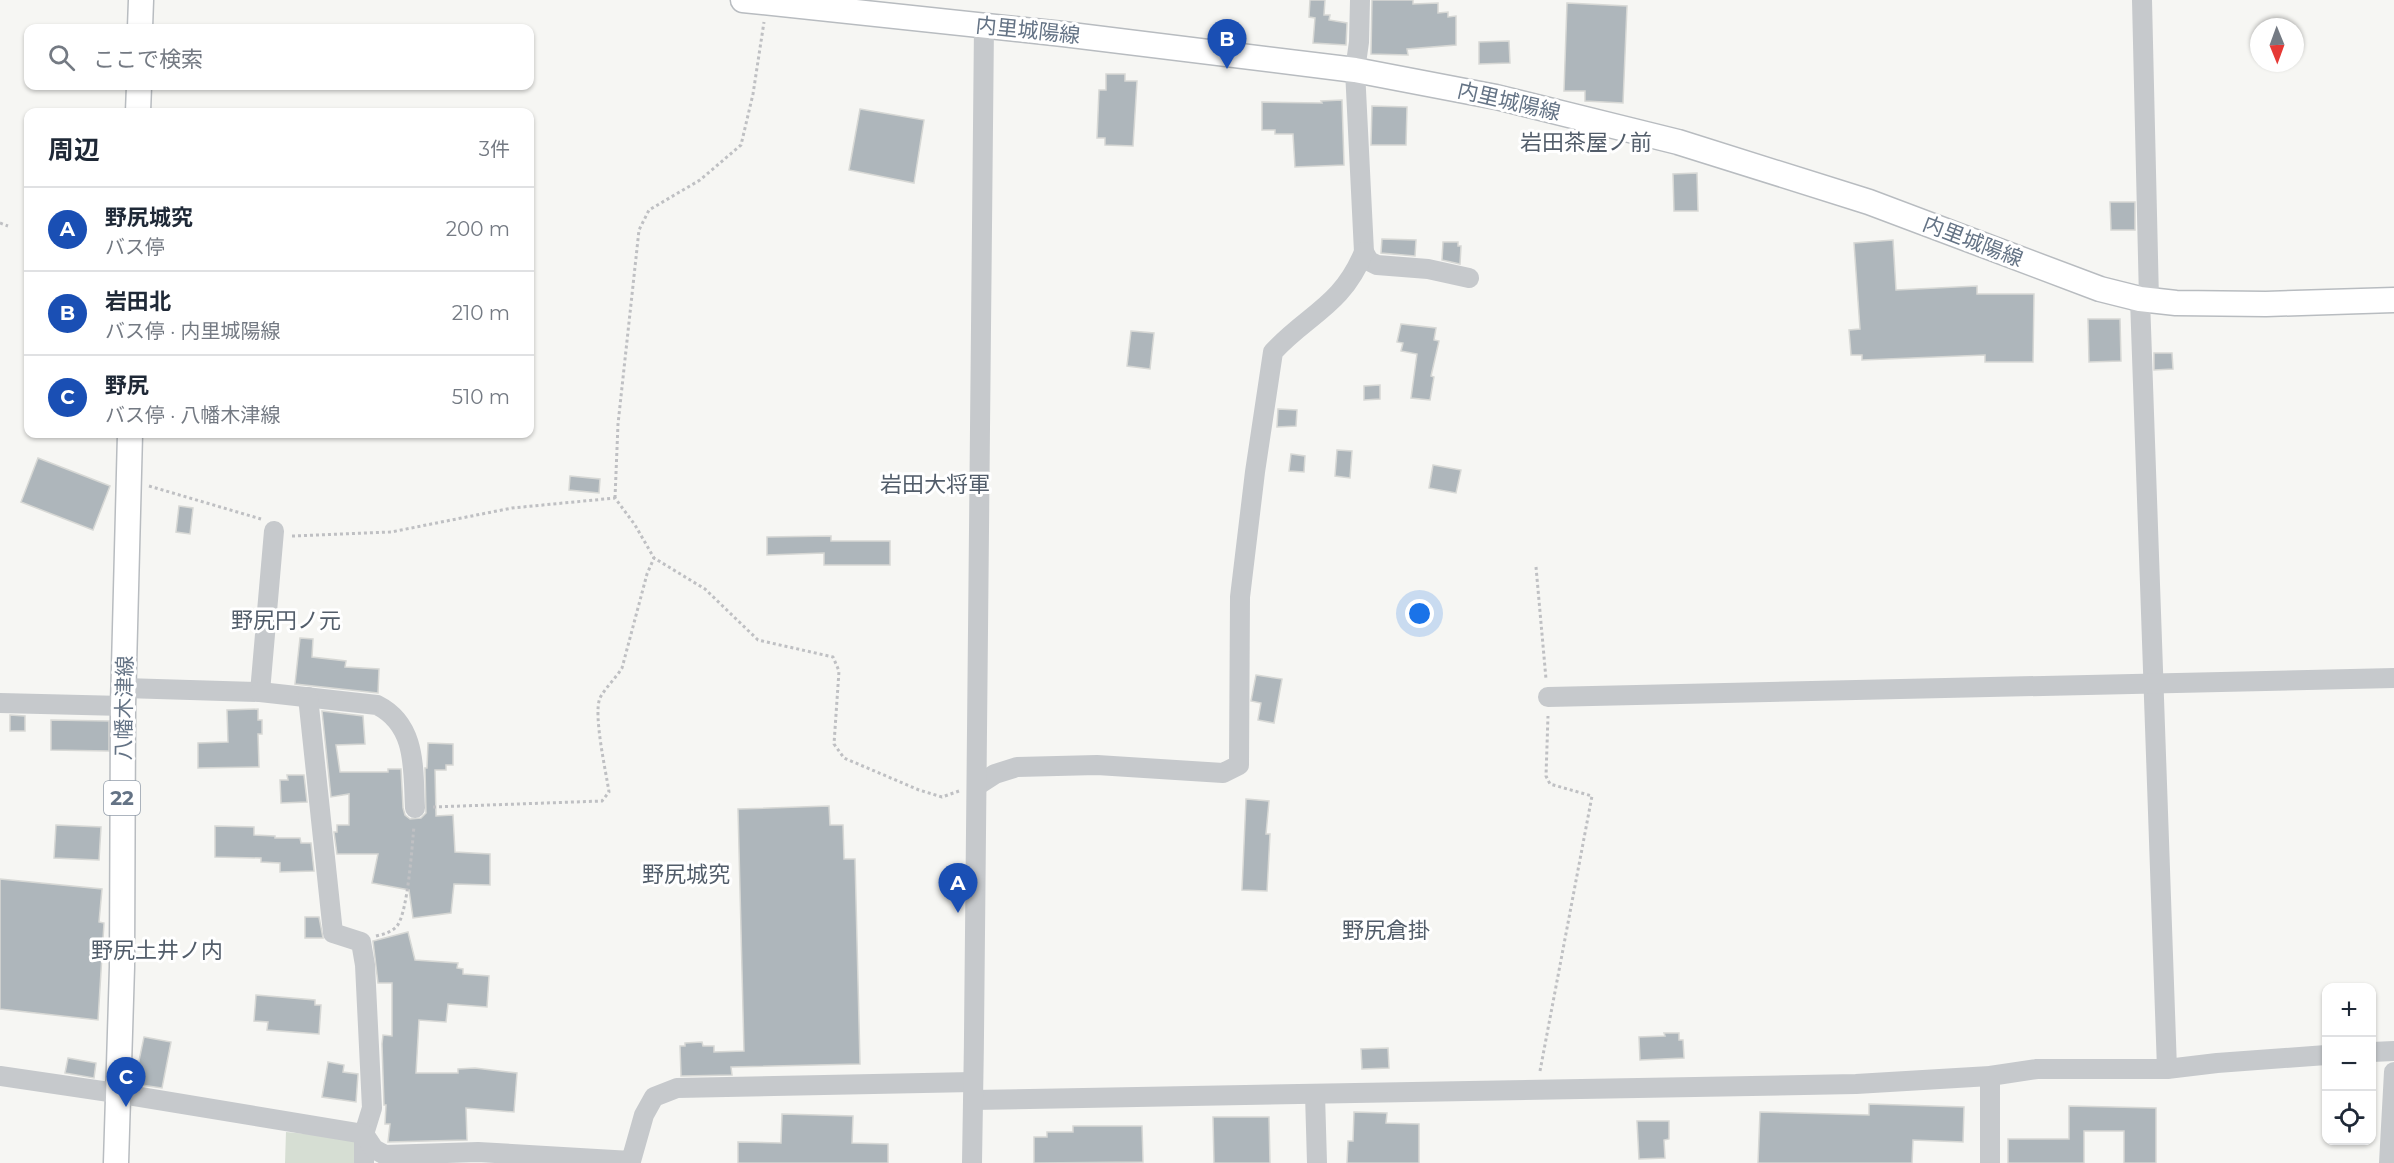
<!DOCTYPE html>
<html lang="ja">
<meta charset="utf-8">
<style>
:root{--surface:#fff;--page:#f2f2f3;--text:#1f2937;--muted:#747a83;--line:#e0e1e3;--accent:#0f766e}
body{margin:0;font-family:Montserrat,"Noto Sans JP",sans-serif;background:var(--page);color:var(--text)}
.controls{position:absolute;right:18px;bottom:18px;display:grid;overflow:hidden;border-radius:12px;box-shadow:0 2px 4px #0004}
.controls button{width:54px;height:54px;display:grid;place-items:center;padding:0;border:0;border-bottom:2px solid var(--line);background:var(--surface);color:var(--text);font:30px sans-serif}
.compass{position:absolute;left:2250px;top:18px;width:54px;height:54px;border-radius:50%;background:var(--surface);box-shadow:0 2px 4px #0004;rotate:179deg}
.you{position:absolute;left:1420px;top:614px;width:21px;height:21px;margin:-15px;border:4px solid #fff;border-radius:50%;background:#1a73e8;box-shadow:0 0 0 9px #1a73e833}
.badge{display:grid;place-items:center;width:39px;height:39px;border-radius:50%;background:var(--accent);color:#fff;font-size:20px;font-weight:700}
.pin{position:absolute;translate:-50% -50px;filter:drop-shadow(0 2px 3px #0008)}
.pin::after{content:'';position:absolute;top:32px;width:21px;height:18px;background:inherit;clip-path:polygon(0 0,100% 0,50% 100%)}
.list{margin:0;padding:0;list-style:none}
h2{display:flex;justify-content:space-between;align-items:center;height:78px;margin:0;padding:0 24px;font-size:26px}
h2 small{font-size:20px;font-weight:400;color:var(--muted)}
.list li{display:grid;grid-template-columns:39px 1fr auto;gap:18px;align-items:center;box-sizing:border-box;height:84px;padding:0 24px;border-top:2px solid var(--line)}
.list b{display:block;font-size:22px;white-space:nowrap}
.list p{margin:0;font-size:20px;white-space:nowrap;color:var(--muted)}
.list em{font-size:20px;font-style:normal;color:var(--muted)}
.icon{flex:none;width:33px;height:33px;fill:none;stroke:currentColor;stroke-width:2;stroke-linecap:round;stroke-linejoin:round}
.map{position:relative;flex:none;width:2394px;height:1163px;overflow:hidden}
.search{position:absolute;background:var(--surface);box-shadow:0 2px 4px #0004;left:24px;top:24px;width:510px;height:66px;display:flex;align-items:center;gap:15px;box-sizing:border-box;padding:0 21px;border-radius:12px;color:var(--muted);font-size:22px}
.panel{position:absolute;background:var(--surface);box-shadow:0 2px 4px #0004;left:24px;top:108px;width:510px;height:330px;border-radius:12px}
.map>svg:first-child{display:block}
.green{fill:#d6ded3}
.building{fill:#aeb6bb;stroke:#d7d8d5;stroke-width:1.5}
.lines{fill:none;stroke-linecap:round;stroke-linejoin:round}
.major-casing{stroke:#b8bcc0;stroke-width:27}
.path{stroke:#bfc0c3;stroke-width:3;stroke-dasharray:3 3;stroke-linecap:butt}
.minor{stroke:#c6c9cc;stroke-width:20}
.major{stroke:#fff;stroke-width:24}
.labels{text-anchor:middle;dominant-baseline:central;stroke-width:6;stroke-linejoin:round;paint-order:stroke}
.shield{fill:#fff;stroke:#929daa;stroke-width:1.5}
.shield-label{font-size:20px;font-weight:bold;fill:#647385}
.street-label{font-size:21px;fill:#647385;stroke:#fff}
.neighbourhood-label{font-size:22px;fill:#525d6a;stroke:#fff}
</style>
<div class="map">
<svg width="2394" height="1163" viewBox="0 0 2394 1163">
<rect width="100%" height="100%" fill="#f6f6f3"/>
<polygon class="green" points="286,1132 357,1139 357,1163 285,1163"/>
<g class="building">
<polygon points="1310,0 1325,0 1324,15 1330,15 1329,20 1347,23 1346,45 1313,43 1315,18 1309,17"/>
<polygon points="1372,0 1413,0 1413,4 1438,3 1438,13 1448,12 1448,17 1456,16 1456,45 1407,49 1408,55 1371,54"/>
<polygon points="1567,3 1627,6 1623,103 1585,101 1585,91 1564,91"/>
<polygon points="1509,41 1510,63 1479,64 1479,42"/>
<polygon points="1106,74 1125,74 1125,81 1137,81 1133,146 1105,145 1105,138 1097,138 1099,90 1106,90"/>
<polygon points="1342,100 1344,165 1295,167 1293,134 1275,134 1275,130 1262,130 1262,102 1322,103 1321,101"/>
<polygon points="1372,106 1407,107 1406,145 1371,145"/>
<polygon points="860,109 924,120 914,183 849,170"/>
<polygon points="1697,173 1698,211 1674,211 1673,174"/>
<polygon points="2110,202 2135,202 2135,230 2111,230"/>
<polygon points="1382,239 1416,240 1415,256 1381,253"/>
<polygon points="1893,240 1896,290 1977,286 1977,294 2034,294 2033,362 1985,362 1985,355 1862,360 1862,355 1851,355 1849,330 1860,329 1854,243"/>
<polygon points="1443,242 1458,242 1458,246 1461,246 1460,264 1442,260"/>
<polygon points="2088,319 2120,319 2121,361 2089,362"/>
<polygon points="1401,324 1436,328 1434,340 1439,341 1431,376 1434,377 1430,400 1411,398 1417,354 1401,351 1403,343 1397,342"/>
<polygon points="1131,331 1154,333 1150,369 1127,366"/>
<polygon points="2154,353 2172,353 2173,369 2154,370"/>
<polygon points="1380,385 1380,399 1364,400 1364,386"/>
<polygon points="1278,409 1297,410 1296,426 1277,427"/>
<polygon points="1337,450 1352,451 1350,478 1335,476"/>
<polygon points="1291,454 1305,456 1304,472 1289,471"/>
<polygon points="38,458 110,486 93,530 21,502"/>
<polygon points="1433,465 1461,470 1456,493 1429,488"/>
<polygon points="570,476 600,479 599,493 569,490"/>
<polygon points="179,506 193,508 190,534 176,532"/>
<polygon points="831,536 831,541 890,541 890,565 824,565 824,553 767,555 767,537"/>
<polygon points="300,638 313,639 312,657 346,661 345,667 379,669 378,693 295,684"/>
<polygon points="1256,675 1282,679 1274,723 1258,720 1261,703 1251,701"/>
<polygon points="258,709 258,720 262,720 262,734 258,734 259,767 198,768 198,743 228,742 227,710"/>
<polygon points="322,711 363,716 365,744 336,745 340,772 388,772 388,769 401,769 403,808 405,815 410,819 421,818 426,813 425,768 427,768 428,743 453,744 453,765 446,765 446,770 435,770 436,816 453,815 455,852 490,854 490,885 454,884 451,913 413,918 409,890 372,883 378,854 337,854 334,832 337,832 337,825 349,825 349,794 331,797"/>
<polygon points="10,715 25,716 25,731 10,731"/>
<polygon points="51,720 109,721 109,751 51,750"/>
<polygon points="287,775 304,775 307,802 281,803 280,780 288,780"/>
<polygon points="1246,799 1269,801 1266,834 1270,834 1267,891 1242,890"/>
<polygon points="829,806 830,825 843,825 844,859 855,859 860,1064 731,1067 732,1075 681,1076 680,1046 685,1046 685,1043 702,1042 703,1046 714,1046 714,1052 744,1051 738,809"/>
<polygon points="56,825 101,827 99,860 54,858"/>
<polygon points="215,826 254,827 254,835 275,836 275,838 300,838 301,843 311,843 314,871 280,872 280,863 261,862 261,858 215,857"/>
<polygon points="0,879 102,889 99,922 104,923 98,1020 0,1009"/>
<polygon points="305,917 319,917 323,938 305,938"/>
<polygon points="408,932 415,960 458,963 457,968 463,969 463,974 489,976 487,1007 448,1004 446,1022 419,1020 416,1073 458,1073 458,1069 475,1068 517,1073 514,1112 466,1108 467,1140 388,1142 390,1124 385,1124 386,1105 384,1105 382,1044 383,1035 392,1036 392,983 378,983 373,941"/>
<polygon points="256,995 315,1000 315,1005 321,1005 319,1034 267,1030 268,1022 254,1021"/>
<polygon points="1664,1033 1679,1033 1679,1040 1683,1040 1684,1058 1640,1060 1639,1037 1665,1036"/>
<polygon points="144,1037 171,1042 162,1088 134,1084"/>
<polygon points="1388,1048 1389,1068 1362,1069 1361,1049"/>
<polygon points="68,1058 96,1063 94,1078 65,1073"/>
<polygon points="328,1062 344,1065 343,1072 358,1074 356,1102 322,1097"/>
<polygon points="1869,1104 1964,1107 1963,1142 1913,1140 1912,1163 1758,1163 1760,1112 1869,1115"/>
<polygon points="2069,1106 2156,1108 2156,1163 2124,1163 2124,1131 2084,1131 2084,1163 2008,1163 2008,1139 2069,1139"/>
<polygon points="1354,1112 1387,1113 1386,1123 1419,1124 1419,1163 1347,1163 1348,1141 1353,1141"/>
<polygon points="782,1114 853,1116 852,1143 888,1144 888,1163 738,1163 738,1142 781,1143"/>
<polygon points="1213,1117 1269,1117 1270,1163 1214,1163"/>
<polygon points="1637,1121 1669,1121 1669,1139 1664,1140 1665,1158 1639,1159"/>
<polygon points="1073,1126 1142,1126 1143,1162 1034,1163 1034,1137 1047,1137 1047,1132 1073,1132"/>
</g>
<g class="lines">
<defs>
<g id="major">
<polyline points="743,0 1063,34 1355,70 1496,97 1678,142 1869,202 2100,289 2140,299 2176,303 2266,304 2394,300"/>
<polyline points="140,28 141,0"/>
<polyline points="138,112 139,86"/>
<polyline points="116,1163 122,967 123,706 130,434"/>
</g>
</defs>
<use href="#major" class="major-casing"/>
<g class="path">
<polyline points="0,223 8,226"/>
<polyline points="149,486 261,519"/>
<polyline points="615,498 618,424 639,230 649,210 700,180 741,145 753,94 764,22"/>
<polyline points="292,536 391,532 512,508 615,498 635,525 654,558 705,589 758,640 833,657 839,671 834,744 844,758 919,790 942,797 959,791"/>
<polyline points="1536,567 1546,679"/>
<path d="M433,807L602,801L609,792C606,772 593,714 600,698C605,688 616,678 622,668L647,574L654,558"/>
<path d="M376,936C384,934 392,932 397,926C408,912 412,846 414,826"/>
<polyline points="1540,1071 1592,796 1550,784 1546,776 1548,716"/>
</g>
<g class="minor">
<polyline points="1360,0 1359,42 1355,70 1364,252 1369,261 1377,265 1428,269 1469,278"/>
<polyline points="2142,0 2149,300"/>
<polyline points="2140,299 2167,1069"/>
<polyline points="124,688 260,692 274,531"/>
<path d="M260,692L377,705C417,725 413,769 415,808"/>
<polyline points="308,697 333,933 361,942 365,965 372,1108 364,1134 364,1163"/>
<polyline points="1548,697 2394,678"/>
<polyline points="0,703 123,706"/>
<path d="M978,785L995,774L1017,767L1097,765L1223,773L1239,765L1240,597L1255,472L1273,352C1308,314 1342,306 1364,252"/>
<polyline points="2372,1052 2394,1051"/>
<polyline points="0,1076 116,1093 364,1134 374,1149 385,1155 478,1152 631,1161 644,1115 654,1097 677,1088 973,1082"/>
<polyline points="1315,1094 1317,1163"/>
<polyline points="973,1100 1856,1084 1990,1076 2037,1069 2167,1069 2217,1063 2326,1055"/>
<path d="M972,1163C979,784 977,405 984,25"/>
<polyline points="1990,1163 1990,1076"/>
<polyline points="2389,1163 2394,1072"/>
</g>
<use href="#major" class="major"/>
</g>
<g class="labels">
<rect class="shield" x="104" y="781" width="36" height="34" rx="4.5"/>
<g class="shield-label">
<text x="122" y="798">22</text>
</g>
<g class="street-label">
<text transform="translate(1028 30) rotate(6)">内里城陽線</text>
<text transform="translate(1509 101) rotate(13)">内里城陽線</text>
<text transform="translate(1973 241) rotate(21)">内里城陽線</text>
<text transform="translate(124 708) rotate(-89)">八幡木津線</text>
</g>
<g class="neighbourhood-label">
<text x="1586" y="142">岩田茶屋ノ前</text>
<text x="935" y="484">岩田大将軍</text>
<text x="286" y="620">野尻円ノ元</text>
<text x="686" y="874">野尻城究</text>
<text x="1386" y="930">野尻倉掛</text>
<text x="157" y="950">野尻土井ノ内</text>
</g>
</g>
</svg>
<div class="controls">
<button>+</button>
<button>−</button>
<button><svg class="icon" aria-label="locate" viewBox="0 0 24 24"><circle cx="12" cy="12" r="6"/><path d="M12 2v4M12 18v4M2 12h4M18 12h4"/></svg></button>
</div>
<svg class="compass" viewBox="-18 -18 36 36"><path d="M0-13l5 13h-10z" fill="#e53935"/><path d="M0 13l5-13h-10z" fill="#747a83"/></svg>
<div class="you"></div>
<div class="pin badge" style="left:958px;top:913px;background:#1a4fb4">A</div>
<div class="pin badge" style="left:1227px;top:69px;background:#1a4fb4">B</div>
<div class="pin badge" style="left:126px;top:1107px;background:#1a4fb4">C</div>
<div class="search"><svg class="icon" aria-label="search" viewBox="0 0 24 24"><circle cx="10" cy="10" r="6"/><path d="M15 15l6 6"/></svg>ここで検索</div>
<section class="panel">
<h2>周辺<small>3件</small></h2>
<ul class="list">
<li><span class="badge" style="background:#1a4fb4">A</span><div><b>野尻城究</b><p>バス停</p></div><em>200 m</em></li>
<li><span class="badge" style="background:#1a4fb4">B</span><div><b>岩田北</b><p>バス停 · 内里城陽線</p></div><em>210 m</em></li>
<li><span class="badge" style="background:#1a4fb4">C</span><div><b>野尻</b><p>バス停 · 八幡木津線</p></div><em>510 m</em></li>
</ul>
</section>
</div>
